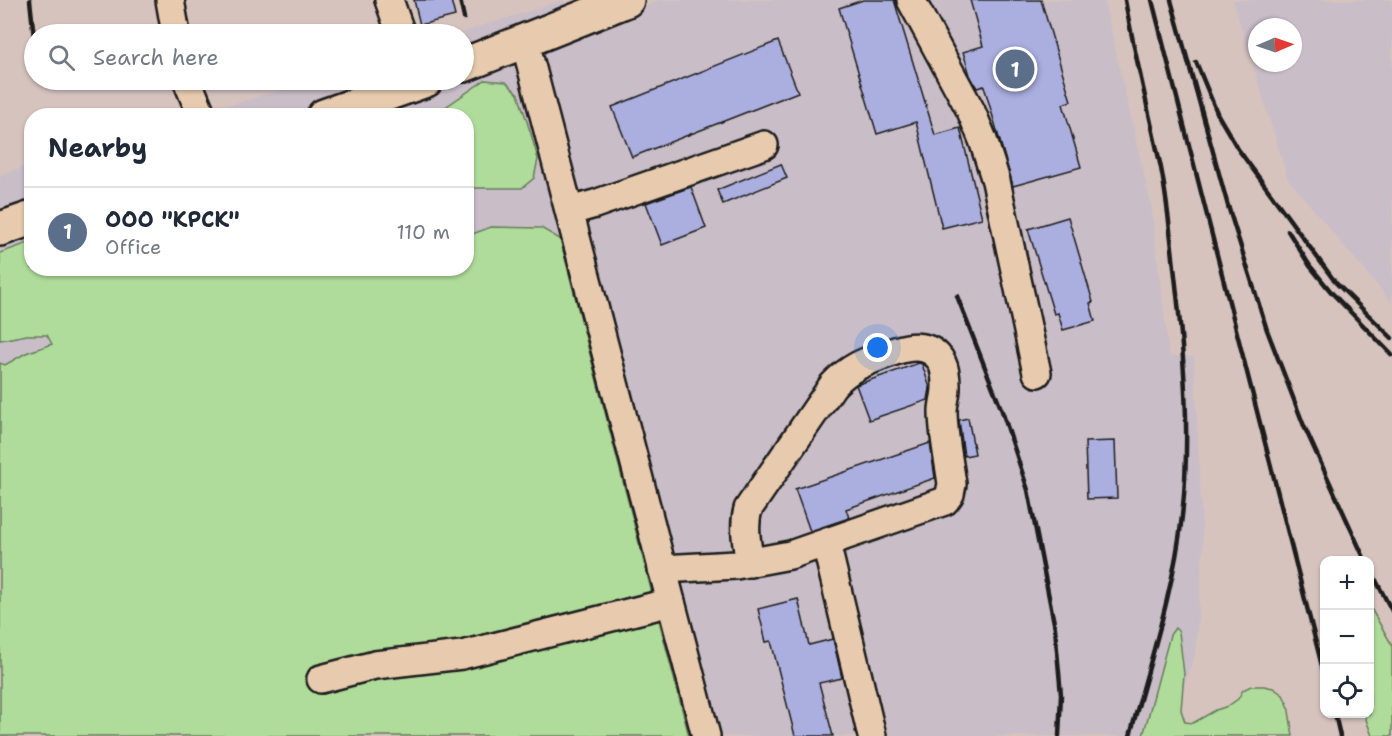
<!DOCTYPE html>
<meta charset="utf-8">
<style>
:root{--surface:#fff;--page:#f6f6f7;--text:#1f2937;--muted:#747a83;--line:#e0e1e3;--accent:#1a73e8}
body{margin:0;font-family:"Shantell Sans",sans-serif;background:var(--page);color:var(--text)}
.controls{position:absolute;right:18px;bottom:18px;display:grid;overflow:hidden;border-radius:12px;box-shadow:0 2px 4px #0004}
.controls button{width:54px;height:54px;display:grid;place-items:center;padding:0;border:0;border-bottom:2px solid var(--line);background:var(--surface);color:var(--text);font:30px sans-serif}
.compass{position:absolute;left:1248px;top:18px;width:54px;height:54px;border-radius:50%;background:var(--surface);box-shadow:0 2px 4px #0004;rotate:88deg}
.you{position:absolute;left:878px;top:348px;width:21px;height:21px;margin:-15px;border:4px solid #fff;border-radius:50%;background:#1a73e8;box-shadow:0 0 0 9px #1a73e833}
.badge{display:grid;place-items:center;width:39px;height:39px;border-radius:50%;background:var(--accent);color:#fff;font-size:20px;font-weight:700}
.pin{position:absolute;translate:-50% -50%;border:3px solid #fff;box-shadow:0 2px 6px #0006}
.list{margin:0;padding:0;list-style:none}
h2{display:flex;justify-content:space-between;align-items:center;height:78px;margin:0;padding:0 24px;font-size:26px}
h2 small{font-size:20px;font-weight:400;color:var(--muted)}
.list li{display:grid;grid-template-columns:39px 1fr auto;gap:18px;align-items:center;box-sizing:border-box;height:90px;padding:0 24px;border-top:2px solid var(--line)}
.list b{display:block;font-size:22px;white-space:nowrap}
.list p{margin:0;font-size:20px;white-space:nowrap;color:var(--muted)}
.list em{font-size:20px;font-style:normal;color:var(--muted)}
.icon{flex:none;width:33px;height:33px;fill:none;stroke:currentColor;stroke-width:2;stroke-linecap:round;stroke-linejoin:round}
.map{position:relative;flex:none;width:1392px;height:736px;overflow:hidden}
.search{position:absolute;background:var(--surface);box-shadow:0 2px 4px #0004;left:24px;top:24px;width:450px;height:66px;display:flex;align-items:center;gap:15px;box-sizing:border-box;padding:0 21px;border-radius:33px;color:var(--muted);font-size:22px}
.panel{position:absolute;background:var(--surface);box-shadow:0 2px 4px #0004;left:24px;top:108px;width:450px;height:168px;border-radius:24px}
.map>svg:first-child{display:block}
.built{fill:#c9bdc8;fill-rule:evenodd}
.green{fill:#afdc9a;stroke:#667c5b;stroke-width:1.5}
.building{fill:#abafe0;stroke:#1c1c1c;stroke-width:1.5}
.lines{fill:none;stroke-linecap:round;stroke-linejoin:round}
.minor-casing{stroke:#1c1c1c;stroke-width:32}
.major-casing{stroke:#1c1c1c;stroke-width:38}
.minor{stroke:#e8cbaf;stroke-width:27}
.major{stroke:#e8cbaf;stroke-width:33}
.rail{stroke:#1c1c1c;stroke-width:4.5}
</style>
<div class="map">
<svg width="1392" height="736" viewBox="0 0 1392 736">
<rect width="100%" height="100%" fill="#d6c3be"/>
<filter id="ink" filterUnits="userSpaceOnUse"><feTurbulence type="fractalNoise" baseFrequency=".0167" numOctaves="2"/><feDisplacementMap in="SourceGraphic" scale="12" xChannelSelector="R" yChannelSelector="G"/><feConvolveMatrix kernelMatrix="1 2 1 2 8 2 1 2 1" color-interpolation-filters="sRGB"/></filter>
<g filter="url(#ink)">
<g class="built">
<polygon points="563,0 580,32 660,0 1104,0 1151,206 1169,356 1194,357 1203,549 1195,654 1167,736 0,736 0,175 31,165 32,268 466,268 466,116 196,115 315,80 464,80 464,34 457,34"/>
<path d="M1233,0H1392V303L1288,179ZM1257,27H1293V63H1257Z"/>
</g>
<g class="green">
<polygon points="485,80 506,82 518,94 531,134 538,159 534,178 522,188 472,188 467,190 466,116 426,115 441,110"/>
<polygon points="491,227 541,228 560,239 689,736 0,736 0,363 5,365 26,353 52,344 47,335 27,335 0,340 0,253 31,242 32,268 466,268 467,236"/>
<polygon points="1370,607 1392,645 1392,736 1372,736 1364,714 1370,714"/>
<polygon points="1175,628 1179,632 1184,674 1181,710 1185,722 1193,723 1216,710 1228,706 1238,699 1243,690 1251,686 1264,686 1273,688 1283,695 1288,705 1293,736 1143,736 1170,635"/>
</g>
<g class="building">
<polygon points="414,0 451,0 455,16 420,25"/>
<polygon points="863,0 894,0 935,135 960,128 982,218 942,228 916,122 877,134 839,8"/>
<polygon points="970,0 1041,0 1071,101 1063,104 1081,167 1013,186 984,86 977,88 970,75 963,52 983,46"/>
<polygon points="778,41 798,92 632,157 612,107"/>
<polygon points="781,164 787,178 723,204 717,190"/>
<polygon points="691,187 706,228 662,245 646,203"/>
<polygon points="1068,217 1093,302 1090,303 1095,321 1063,330 1058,313 1054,314 1028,229"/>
<polygon points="919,363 922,364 930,388 928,400 869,420 856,385"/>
<polygon points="968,418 975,454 964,456 959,420"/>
<polygon points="1115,441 1117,498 1087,499 1085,442"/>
<polygon points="930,443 935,478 846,509 849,518 810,531 795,489"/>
<polygon points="798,599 809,645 833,639 842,678 819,683 833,736 795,736 771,641 766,642 758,609"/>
</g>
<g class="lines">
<defs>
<g id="minor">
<polyline points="170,0 176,34"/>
<polyline points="389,0 401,34"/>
<polyline points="911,0 971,111 983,140 996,181 1037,373"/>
<polyline points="525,42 706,736"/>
<polyline points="187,80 202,116"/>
<polyline points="570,211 595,204 764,145"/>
<polyline points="826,543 872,736"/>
<path d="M662,569L736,565L790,555L945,501L950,494L952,484C949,461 943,435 943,411C943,404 946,396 946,388C947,350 925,340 892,352C867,361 851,366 833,385L748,509C743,527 747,545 750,563"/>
<polyline points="321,679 375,665 462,655 671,602"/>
</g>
<g id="major">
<polyline points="464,65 627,0"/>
<polyline points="324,116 426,80"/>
<polyline points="0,229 32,218"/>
</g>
</defs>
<use href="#minor" class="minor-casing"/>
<use href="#major" class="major-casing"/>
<use href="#minor" class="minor"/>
<use href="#major" class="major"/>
<g class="rail">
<polyline points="30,0 34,38"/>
<polyline points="460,0 464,18"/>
<path d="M1125,0C1135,57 1149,112 1161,168C1168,204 1171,240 1175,276C1184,355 1191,436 1182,516C1174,590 1149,664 1130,736"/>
<polyline points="1152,0 1324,674"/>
<polyline points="1171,0 1228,206 1267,330 1304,426 1365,560"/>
<polyline points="1196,62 1218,115 1238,149 1336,283 1392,338"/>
<polyline points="1288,231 1310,266 1332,293 1392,355"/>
<polyline points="957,296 1002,411 1028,490 1055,628 1061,695 1059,736"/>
<polyline points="1370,569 1392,611"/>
<polyline points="1335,714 1340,736"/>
</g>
</g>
</g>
</svg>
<div class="controls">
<button>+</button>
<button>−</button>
<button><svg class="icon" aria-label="locate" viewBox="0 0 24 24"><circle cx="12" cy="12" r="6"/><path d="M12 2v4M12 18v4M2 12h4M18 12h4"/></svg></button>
</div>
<svg class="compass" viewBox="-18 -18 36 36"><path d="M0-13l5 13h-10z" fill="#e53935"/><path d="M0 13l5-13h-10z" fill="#747a83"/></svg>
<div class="you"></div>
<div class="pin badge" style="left:1015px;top:69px;background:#5c6f8a">1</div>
<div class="search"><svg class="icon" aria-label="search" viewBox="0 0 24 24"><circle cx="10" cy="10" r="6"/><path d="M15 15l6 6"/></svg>Search here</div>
<section class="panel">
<h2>Nearby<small></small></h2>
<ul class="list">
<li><span class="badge" style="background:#5c6f8a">1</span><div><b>ООО &quot;КРСК&quot;</b><p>Office</p></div><em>110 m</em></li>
</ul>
</section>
</div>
